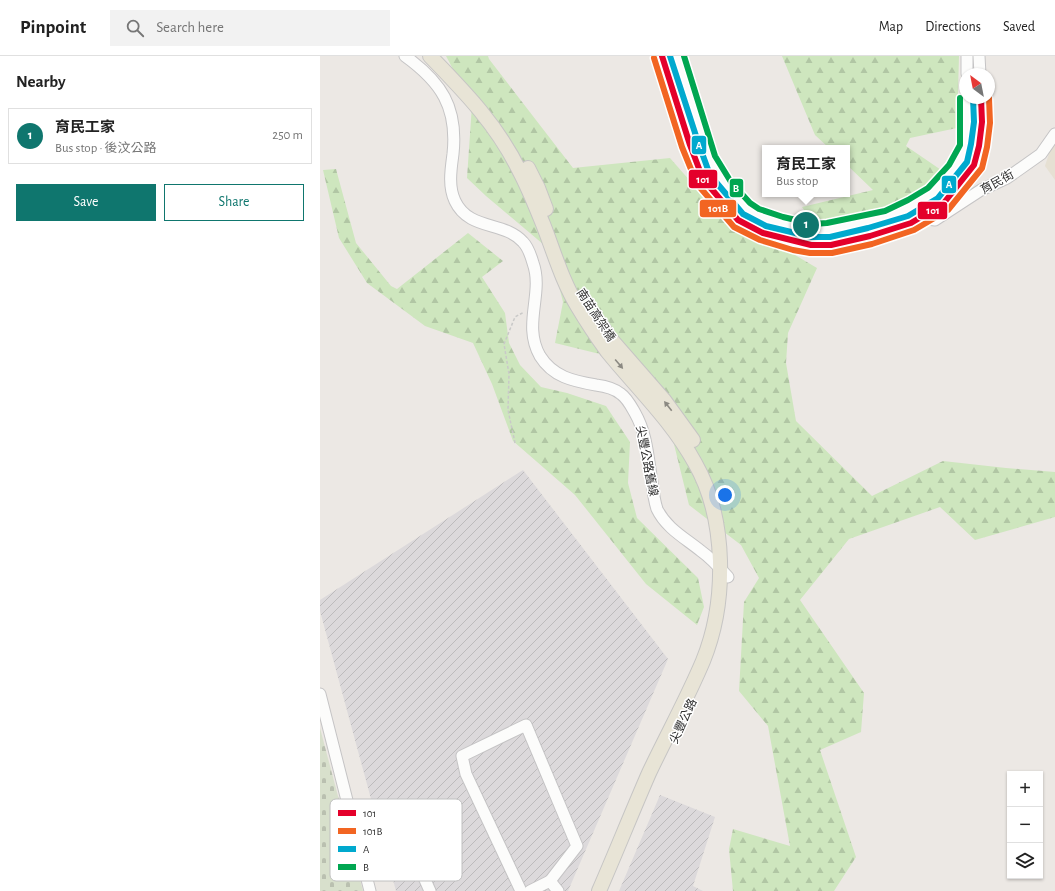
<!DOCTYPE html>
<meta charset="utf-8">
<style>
:root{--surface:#fff;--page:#f2f2f2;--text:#222;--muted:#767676;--line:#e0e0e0;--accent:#0f766e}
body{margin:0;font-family:"Alegreya Sans","Noto Sans TC",sans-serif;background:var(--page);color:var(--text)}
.controls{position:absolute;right:12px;bottom:12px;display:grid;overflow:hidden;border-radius:0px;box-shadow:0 1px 3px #0004}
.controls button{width:36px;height:36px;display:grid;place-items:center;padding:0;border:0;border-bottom:1px solid var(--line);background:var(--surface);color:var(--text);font:20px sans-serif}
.compass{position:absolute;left:639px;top:12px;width:36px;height:36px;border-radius:50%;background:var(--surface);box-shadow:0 1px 3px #0004;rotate:328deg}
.you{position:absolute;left:405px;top:439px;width:14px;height:14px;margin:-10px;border:3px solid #fff;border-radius:50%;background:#1a73e8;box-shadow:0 0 0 6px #1a73e833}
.badge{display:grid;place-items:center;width:26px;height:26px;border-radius:50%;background:var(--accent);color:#fff;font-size:13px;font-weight:700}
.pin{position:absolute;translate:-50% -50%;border:2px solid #fff;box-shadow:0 1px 4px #0006}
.popup{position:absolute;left:442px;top:89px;width:88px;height:52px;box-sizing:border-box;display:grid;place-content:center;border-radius:0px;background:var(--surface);filter:drop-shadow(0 1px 3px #0005);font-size:13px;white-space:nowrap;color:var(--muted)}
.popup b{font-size:15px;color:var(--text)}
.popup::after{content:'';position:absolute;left:50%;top:100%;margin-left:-8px;border:8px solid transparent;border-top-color:var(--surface)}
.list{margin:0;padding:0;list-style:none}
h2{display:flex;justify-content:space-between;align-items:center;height:52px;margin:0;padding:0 16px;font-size:17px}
h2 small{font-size:13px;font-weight:400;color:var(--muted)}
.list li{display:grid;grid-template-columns:26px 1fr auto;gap:12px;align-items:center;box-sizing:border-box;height:56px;margin:0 8px 8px;padding:0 8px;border:1px solid var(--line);border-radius:0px}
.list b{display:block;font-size:15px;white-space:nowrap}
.list p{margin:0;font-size:13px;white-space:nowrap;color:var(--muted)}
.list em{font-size:13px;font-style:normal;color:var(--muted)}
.actions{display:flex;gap:8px;padding:12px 16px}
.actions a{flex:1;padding:9px 0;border:1px solid var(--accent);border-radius:0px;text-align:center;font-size:14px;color:var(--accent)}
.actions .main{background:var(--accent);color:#fff}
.icon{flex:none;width:22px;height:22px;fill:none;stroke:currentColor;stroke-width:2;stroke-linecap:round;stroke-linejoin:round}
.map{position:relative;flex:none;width:735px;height:835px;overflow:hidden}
header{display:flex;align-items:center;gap:24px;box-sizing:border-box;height:56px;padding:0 20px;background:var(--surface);border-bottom:1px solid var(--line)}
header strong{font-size:19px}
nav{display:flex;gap:22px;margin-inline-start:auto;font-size:14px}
.search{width:280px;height:36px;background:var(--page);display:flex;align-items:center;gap:10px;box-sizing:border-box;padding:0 14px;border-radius:0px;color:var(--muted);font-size:15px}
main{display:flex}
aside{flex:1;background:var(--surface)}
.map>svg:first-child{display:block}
.industrial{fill:url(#industrial-furrows)}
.education{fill:#e6e0d3}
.forest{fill:url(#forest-firs)}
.cemetery{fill:url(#cemetery-stones)}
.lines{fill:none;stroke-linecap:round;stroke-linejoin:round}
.minor-casing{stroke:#c5c4c5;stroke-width:13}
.major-casing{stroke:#c6c5c4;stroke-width:16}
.path{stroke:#c9c9c8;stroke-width:1.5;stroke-dasharray:3 2;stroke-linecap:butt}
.minor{stroke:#fcfcfb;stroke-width:11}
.major{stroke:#e8e4d6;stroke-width:14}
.bus-1-casing{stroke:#fff;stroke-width:9}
.bus-2-casing{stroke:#fff;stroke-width:9}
.bus-3-casing{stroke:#fff;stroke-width:9}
.bus-4-casing{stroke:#fff;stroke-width:9}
.bus-1{stroke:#e4002b;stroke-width:6}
.bus-2{stroke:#f26522;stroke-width:6}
.bus-3{stroke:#00a9ce;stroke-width:6}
.bus-4{stroke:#00a651;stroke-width:6}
.oneway{fill:#8b8982}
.labels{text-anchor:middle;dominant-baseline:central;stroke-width:3;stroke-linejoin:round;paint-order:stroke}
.street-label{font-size:12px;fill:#2e2e2e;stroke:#fff}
.key{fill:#fff;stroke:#c0c0c0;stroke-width:1}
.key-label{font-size:11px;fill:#2e2e2e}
.line-badge{stroke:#fff;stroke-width:1.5}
.badge-label{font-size:11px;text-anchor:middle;font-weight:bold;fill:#fff}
</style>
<header>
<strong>Pinpoint</strong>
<div class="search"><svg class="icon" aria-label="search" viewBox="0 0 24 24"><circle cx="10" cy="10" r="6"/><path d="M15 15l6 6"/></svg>Search here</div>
<nav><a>Map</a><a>Directions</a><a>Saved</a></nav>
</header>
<main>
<aside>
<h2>Nearby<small></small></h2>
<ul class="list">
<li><span class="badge">1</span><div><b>育民工家</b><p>Bus stop · 後汶公路</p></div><em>250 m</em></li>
</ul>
<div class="actions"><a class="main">Save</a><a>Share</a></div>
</aside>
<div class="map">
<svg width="735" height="835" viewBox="0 0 735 835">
<defs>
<pattern id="industrial-furrows" width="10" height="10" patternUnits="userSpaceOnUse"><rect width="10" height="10" fill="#dcd9db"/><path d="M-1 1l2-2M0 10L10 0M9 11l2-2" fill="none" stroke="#bdbbbc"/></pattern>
<pattern id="forest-firs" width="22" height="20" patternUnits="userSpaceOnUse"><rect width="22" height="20" fill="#cee6be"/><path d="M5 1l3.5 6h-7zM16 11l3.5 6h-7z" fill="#b1c6a4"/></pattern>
<pattern id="cemetery-stones" width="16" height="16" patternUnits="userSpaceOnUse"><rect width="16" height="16" fill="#d8e0cc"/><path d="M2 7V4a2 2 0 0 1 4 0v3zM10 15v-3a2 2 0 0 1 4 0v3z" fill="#bac0b0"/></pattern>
</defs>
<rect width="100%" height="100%" fill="#ece8e4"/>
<g class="industrial">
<polygon points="203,414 348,603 248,835 76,835 0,555 0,544"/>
<polygon points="340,739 395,761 373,830 383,835 299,835"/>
</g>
<polygon class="education" points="735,83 735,124 725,110 732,88"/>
<g class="forest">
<polygon points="126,0 168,0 169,3 253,112 350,102 392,150 497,212 468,277 466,307 476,365 552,440 623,405 686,412 735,416 735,461 655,484 620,451 529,483 480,544 544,637 541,676 500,694 536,801 514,835 413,835 409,793 413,773 470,790 448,670 419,635 424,546 439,522 421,489 369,449 348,364 296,302 235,287 243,246 230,194 166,140 147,122 152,49"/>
<polygon points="462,0 639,0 637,72 590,82 586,90 627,118 570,155 495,170 482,151 553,134 527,109 527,92 509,92 495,79"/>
<polygon points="16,113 36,187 71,230 77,233 148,177 183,205 162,221 185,257 189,287 200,309 221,331 247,337 286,350 310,386 308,427 317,462 378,522 384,551 377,569 326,528 255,439 193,385 172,328 153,287 105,270 47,227 19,182 3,114"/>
</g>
<polygon class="cemetery" points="0,672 43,835 0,835"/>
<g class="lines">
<defs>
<g id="minor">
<path d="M85,0C121,26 138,51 133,98C131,113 128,130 135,145C149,175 185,165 203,186C208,191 211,200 213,207C224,237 202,269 220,300C233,321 253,325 276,329C284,330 294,332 301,338C307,342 311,350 315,357C327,378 328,402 332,426C333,435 334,444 337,453C346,472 365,482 381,495C391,502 400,512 408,521"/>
<polyline points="342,0 370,89 383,123 418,164 443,177 475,186 491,189 511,189 550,180 591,167 623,148 646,120 654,109 659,90 662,66 661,42"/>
<polyline points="356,0 388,103 405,131 425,153 435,160 461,169 492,176 508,175 568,163 592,151 613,138 636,114 648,91 648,42"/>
<polyline points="647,0 647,18"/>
<polyline points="659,0 660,18"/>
<polyline points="599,159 601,162 615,164 661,134 687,122 721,98 735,78"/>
<polyline points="0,638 50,835"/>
<polyline points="91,792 110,835"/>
<polyline points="201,835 146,718 142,700 206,669 257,790 230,825"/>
<polyline points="210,835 230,825 238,835"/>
</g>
<g id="major">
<path d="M110,0C145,36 178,70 200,116C209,133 216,151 223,168C234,196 242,225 258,251C267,266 277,281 287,295C317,332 352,365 375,407C407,463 407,546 383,605C367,643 347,679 329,717C312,756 296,796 279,835"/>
<polyline points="208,112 218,132 226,153"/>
<polyline points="282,270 289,281 344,344 373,384"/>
</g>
</defs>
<use href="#minor" class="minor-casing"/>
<use href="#major" class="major-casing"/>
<polyline class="path" points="195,387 188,354 189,318 184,288 195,261 204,256"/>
<use href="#minor" class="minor"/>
<use href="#major" class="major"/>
<defs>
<polyline id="bus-1" points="342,0 370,89 383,123 418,164 443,177 491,189 511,189 550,180 591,167 623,148 654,109 659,90 662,66 661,42"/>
<polyline id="bus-2" points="334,2 362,91 377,128 414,171 440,184 473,194 490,197 512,197 552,188 594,174 628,154 662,112 667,91 670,67 669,42"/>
<polyline id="bus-3" points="350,0 378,86 390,119 423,158 446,170 492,181 510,181 548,172 588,160 618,142 647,106 651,88 654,66 653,42"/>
<polyline id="bus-4" points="364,0 395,100 411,126 430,147 439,153 463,161 493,168 507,167 565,155 588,144 608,132 629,109 640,89 640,42"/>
</defs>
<use href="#bus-1" class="bus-1-casing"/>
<use href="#bus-2" class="bus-2-casing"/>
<use href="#bus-3" class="bus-3-casing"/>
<use href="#bus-4" class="bus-4-casing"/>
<use href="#bus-1" class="bus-1"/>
<use href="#bus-2" class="bus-2"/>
<use href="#bus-3" class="bus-3"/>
<use href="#bus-4" class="bus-4"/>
</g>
<defs><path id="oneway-solid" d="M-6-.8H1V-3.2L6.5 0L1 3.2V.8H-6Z"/></defs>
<g class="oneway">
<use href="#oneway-solid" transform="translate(299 308) rotate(50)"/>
<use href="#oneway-solid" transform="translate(348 350) rotate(-128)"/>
</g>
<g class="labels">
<g class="street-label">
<text transform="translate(677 126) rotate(-29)">育民街</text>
<text transform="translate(276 259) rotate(57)">南苗高架橋</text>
<text transform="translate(327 405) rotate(79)">尖豐公路舊線</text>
<text transform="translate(363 665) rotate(-65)">尖豐公路</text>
</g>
</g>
<rect x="10" y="743" width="132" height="82" rx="6" class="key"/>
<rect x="18" y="754" width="18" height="6" fill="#e4002b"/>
<rect x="18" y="772" width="18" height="6" fill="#f26522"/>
<rect x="18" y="790" width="18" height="6" fill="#00a9ce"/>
<rect x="18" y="808" width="18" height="6" fill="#00a651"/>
<g class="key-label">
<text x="43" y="761">101</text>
<text x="43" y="779">101B</text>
<text x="43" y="797">A</text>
<text x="43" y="815">B</text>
</g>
<g class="line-badge">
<rect x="371" y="79" width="16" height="20" rx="4" fill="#00a9ce"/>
<rect x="368" y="113" width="30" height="20" rx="4" fill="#e4002b"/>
<rect x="621" y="119" width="16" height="19" rx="4" fill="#00a9ce"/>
<rect x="409" y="122" width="15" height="20" rx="4" fill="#00a651"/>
<rect x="379" y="143" width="38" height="19" rx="4" fill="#f26522"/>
<rect x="597" y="145" width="31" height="19" rx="4" fill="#e4002b"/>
</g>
<g class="badge-label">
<text x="379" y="93">A</text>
<text x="383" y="127">101</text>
<text x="629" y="132">A</text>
<text x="416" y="136">B</text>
<text x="398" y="156">101B</text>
<text x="613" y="158">101</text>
</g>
</svg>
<div class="controls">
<button>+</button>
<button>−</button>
<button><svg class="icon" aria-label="layers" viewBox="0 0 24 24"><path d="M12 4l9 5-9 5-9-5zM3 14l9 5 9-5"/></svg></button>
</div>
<svg class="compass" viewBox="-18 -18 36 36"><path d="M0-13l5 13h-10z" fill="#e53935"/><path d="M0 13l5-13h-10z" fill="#767676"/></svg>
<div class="you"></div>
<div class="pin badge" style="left:486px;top:169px">1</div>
<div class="popup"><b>育民工家</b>Bus stop</div>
</div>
</main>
